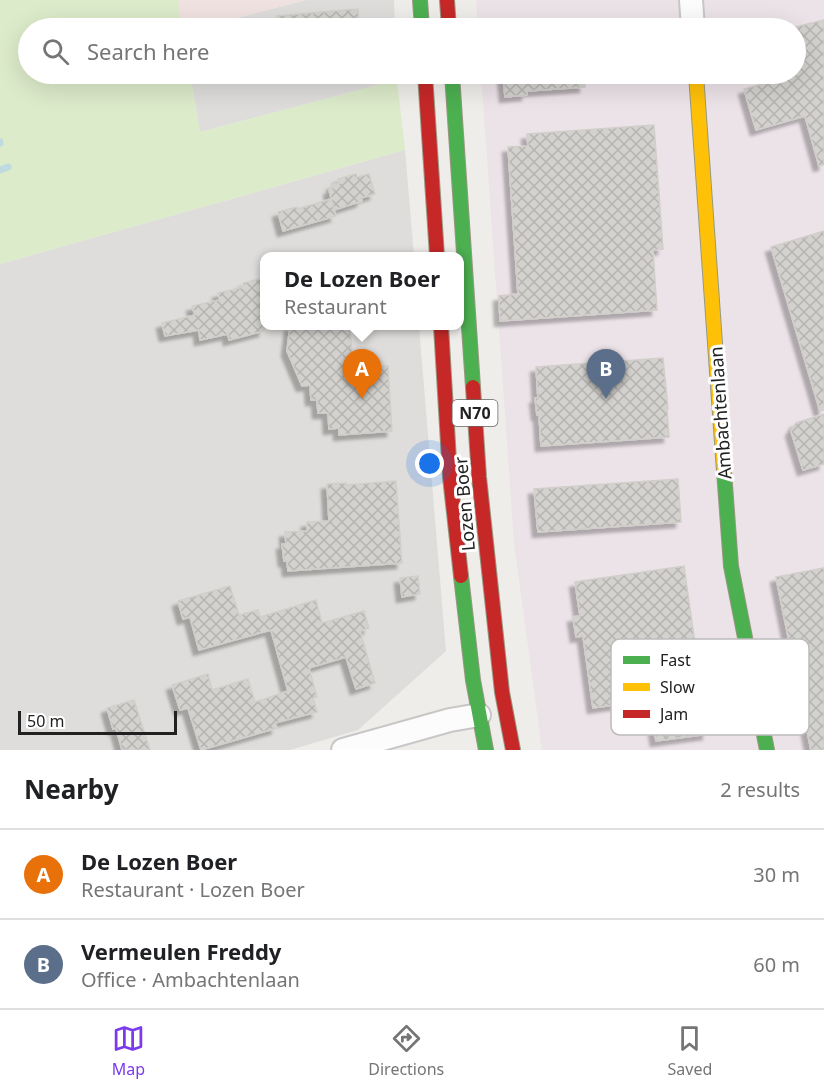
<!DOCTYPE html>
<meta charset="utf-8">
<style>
:root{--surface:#fff;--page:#f2f2f2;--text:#202124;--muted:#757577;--line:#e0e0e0;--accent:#7c3aed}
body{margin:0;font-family:"Noto Sans",sans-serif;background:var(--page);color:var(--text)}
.scale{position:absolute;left:18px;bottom:15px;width:159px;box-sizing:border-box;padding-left:6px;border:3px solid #212121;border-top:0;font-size:16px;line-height:21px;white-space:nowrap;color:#212121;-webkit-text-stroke:4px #fff;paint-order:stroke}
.you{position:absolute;left:430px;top:464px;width:21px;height:21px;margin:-15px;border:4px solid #fff;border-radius:50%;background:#1a73e8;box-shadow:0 0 0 9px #1a73e833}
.badge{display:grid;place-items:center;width:39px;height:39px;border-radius:50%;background:var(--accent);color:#fff;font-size:20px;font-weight:700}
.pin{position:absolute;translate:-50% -50px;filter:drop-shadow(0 2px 3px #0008)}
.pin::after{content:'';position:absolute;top:32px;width:21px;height:18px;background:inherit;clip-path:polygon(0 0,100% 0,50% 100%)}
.popup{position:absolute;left:260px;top:252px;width:204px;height:78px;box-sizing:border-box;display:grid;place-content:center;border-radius:12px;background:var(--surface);filter:drop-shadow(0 2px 4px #0005);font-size:20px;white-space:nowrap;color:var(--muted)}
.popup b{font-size:22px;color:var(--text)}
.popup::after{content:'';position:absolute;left:50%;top:100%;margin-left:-12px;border:12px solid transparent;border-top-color:var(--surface)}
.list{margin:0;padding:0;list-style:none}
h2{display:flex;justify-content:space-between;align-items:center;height:78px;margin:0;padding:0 24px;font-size:26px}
h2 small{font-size:20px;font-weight:400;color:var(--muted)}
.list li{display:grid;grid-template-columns:39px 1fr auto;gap:18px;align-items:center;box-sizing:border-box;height:90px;padding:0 24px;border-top:2px solid var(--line)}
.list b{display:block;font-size:22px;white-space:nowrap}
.list p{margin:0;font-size:20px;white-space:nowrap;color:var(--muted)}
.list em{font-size:20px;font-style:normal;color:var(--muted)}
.icon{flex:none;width:33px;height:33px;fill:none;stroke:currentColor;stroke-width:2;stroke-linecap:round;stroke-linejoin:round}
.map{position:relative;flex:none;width:824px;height:750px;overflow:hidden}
.search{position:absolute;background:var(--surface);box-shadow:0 6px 24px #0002;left:18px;right:18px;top:18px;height:66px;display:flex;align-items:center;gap:15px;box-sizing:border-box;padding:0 21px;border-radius:33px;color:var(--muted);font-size:22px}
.sheet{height:258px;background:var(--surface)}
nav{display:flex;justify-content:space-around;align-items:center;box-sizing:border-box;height:84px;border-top:2px solid var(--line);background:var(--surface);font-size:16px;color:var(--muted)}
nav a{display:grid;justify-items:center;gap:3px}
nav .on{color:var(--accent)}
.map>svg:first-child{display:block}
.residential{fill:#dedddb}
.commercial{fill:#f0e2e0}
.industrial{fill:#ece3e8}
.grass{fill:#dcebca}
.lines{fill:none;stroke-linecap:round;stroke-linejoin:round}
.stream{stroke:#bfdae1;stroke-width:7}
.building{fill:url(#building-cross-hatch);stroke:#d2cfcb;stroke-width:1.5;filter:url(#shadow)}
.street-casing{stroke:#c8c7c6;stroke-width:26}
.fast-casing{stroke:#989882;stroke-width:16}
.slow-casing{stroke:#989882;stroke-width:16}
.jam-casing{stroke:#989882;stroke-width:16}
.street{stroke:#fdfcfc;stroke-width:22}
.fast{stroke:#4caf50;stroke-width:14}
.slow{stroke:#ffc107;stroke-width:14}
.jam{stroke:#c62828;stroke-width:14}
.labels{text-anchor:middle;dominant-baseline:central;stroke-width:6;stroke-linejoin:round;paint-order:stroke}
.shield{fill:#fff;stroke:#646464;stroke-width:1.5}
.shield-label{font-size:16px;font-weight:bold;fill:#212121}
.street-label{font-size:18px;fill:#212121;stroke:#fff}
.key{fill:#fff;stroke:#bcbcbc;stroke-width:1.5}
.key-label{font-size:16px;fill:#212121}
</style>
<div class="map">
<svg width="824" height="750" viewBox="0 0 824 750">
<defs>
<pattern id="building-cross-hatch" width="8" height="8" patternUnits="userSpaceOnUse" patternTransform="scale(1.5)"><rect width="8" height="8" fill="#d4d2cf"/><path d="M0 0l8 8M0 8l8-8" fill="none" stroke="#b6b4b1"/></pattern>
<filter id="shadow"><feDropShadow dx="-5.5" dy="5.5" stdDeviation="1.5" flood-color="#0004"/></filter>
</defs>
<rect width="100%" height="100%" fill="#efedea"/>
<g class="residential">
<polygon points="306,0 394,0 395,28 198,28"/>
<polygon points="190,74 397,74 397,80 200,132"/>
<polygon points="405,150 414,256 264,256 264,326 419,326 446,651 358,730 290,750 0,750 0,264"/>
</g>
<polygon class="commercial" points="178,0 306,0 198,28 182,28"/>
<polygon class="industrial" points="476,0 824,0 824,750 542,750 514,543 481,74 796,74 796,28 478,28"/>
<polygon class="grass" points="0,0 178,0 182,28 28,28 28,74 190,74 200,132 397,80 405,150 0,264"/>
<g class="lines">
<g class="stream">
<polyline points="0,142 0,143"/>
<polyline points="0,170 8,167"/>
</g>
</g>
<g class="building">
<polygon points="358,9 359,28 278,28 277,16"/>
<polygon points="824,20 824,165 819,166 805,116 756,130 744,89 795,75 795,27"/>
<polygon points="503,74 584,74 585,87 527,91 527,95 505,97"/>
<polygon points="654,125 663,249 653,250 657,310 500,321 499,296 518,294 508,147 528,146 527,134"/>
<polygon points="356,174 357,177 369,174 375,194 361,198 362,201 334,210 336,216 283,231 278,212 297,207 297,209 331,199 334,209 329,190 333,188 332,185 340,183 338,179"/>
<polygon points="824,231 824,410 820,411 771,247"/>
<polygon points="264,278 264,331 229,340 228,334 200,340 199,330 165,336 162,323 195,315 192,306 220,300 218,293 244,287 243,283"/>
<polygon points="290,326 350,326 353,368 388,366 392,431 339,435 339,428 329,429 328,413 318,413 317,400 311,400 310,385 302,386 287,351"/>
<polygon points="663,358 668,409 667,409 669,437 541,446 539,415 537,415 535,398 538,398 536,367"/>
<polygon points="824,414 824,464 803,470 791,431 796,423"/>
<polygon points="678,479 681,522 538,532 534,489"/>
<polygon points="396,481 402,563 288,571 287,561 284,561 282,544 286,544 285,532 307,531 307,522 329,521 327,484 346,483 346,485"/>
<polygon points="684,566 708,734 656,741 649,700 593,708 583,636 576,637 573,617 580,616 575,582"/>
<polygon points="824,568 824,750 811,750 776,577"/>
<polygon points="418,576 420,594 402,597 400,578"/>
<polygon points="230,586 239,615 258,610 260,617 316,600 322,623 364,611 369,628 360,631 375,683 356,689 346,657 309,668 317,697 313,698 317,712 275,723 277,728 201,750 188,708 180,710 172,685 208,674 212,690 248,679 255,702 288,691 271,630 199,650 190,617 183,619 178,601"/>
<polygon points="134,700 150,750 122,750 116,728 113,729 107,708"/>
</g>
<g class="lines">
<defs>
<g id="street">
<polyline points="691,0 693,28"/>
<polyline points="343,750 450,720 479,715"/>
</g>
<g id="fast">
<polyline points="420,0 422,28"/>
<polyline points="452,74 473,387"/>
<polyline points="724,471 731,566 767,750"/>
<polyline points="461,576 473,680 486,750"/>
</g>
<polyline id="slow" points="696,74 724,471"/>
<g id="jam">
<polyline points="447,0 449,28"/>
<polyline points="425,74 437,256"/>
<polyline points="441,326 450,477 461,576"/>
<polyline points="473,387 479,477 502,692 513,750"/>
</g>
</defs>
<use href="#street" class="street-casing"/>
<use href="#fast" class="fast-casing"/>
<use href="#slow" class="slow-casing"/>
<use href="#jam" class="jam-casing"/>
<use href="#street" class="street"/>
<use href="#fast" class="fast"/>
<use href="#slow" class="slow"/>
<use href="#jam" class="jam"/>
</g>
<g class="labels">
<rect class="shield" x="452.5" y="400" width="45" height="26" rx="4.5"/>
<g class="shield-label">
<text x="475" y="413">N70</text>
</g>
<g class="street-label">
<text transform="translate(720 413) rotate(-94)">Ambachtenlaan</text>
<text transform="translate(464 504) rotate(-95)">Lozen Boer</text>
</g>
</g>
<rect x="611" y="639" width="198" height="96" rx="9" class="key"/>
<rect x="623" y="656" width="27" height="8" fill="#4caf50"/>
<rect x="623" y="683" width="27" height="8" fill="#ffc107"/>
<rect x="623" y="710" width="27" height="8" fill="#c62828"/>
<g class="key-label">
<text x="660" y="666">Fast</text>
<text x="660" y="693">Slow</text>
<text x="660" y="720">Jam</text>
</g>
</svg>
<div class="scale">50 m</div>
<div class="you"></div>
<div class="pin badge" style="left:362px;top:399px;background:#e8710a">A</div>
<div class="popup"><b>De Lozen Boer</b>Restaurant</div>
<div class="pin badge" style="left:606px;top:399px;background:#5c6f8a">B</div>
<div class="search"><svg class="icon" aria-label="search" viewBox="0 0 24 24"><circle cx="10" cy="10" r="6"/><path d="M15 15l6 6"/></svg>Search here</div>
</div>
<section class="sheet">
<h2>Nearby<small>2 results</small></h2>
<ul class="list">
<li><span class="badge" style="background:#e8710a">A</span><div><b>De Lozen Boer</b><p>Restaurant · Lozen Boer</p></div><em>30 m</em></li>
<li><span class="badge" style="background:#5c6f8a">B</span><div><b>Vermeulen Freddy</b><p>Office · Ambachtenlaan</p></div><em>60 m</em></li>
</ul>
</section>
<nav>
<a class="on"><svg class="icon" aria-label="map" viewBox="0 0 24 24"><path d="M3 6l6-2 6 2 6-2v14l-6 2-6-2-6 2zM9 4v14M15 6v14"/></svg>Map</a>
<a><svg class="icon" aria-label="directions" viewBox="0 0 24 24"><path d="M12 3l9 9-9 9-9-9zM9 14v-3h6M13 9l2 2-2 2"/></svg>Directions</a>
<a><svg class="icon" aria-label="saved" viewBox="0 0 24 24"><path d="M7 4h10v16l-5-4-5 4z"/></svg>Saved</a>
</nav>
